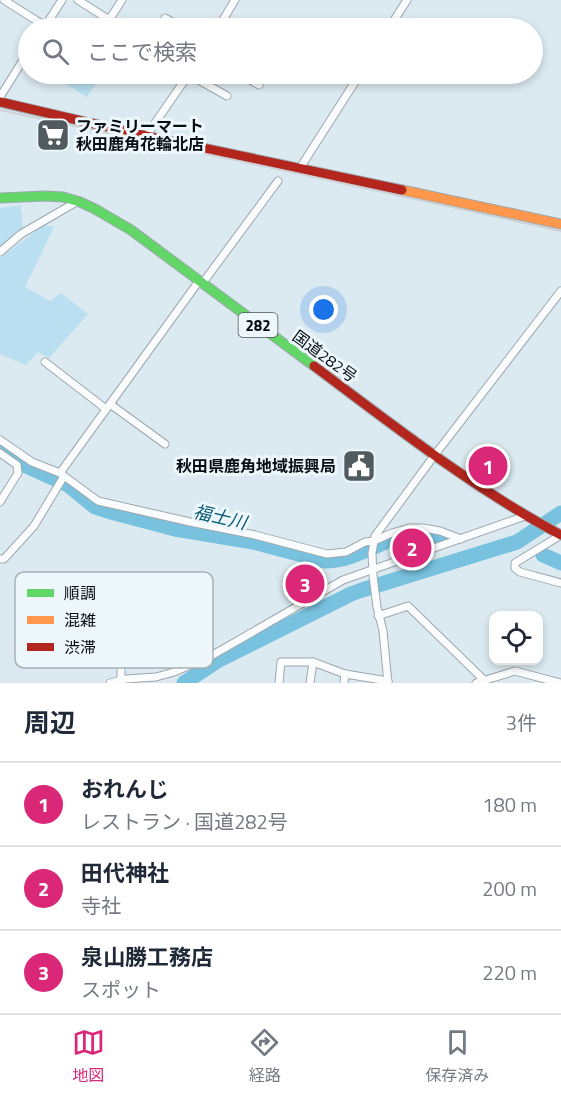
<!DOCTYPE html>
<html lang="ja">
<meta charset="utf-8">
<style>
:root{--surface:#fff;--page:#f2f2f3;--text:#1f2937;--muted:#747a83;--line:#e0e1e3;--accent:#db2777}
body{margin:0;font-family:"Titillium Web","Noto Sans JP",sans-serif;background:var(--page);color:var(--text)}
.controls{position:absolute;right:18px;bottom:18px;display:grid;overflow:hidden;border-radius:12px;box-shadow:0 3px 9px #0003}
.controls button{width:54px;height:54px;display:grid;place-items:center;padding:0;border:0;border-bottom:2px solid var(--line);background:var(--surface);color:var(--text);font:30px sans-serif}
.you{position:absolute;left:324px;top:310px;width:21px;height:21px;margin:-15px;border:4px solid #fff;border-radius:50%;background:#1a73e8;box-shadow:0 0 0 9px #1a73e833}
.badge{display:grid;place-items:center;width:39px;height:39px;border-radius:50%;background:var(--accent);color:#fff;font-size:20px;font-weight:700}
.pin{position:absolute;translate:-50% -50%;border:3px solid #fff;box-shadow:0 2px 6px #0006}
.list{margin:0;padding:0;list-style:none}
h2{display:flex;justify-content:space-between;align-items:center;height:78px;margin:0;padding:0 24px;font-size:26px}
h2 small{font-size:20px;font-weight:400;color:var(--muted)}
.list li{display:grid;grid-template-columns:39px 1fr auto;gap:18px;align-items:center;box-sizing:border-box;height:84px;padding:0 24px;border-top:2px solid var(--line)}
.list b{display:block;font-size:22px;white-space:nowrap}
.list p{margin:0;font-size:20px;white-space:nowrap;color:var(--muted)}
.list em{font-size:20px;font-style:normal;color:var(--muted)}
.icon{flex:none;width:33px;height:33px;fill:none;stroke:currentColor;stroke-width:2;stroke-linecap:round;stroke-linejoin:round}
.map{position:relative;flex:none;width:561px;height:683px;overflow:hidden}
.search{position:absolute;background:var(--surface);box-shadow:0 3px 9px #0003;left:18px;right:18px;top:18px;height:66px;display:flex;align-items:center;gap:15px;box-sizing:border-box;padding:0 21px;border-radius:33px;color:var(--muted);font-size:22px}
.sheet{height:330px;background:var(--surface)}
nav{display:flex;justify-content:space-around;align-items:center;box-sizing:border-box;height:84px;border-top:2px solid var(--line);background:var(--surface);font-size:16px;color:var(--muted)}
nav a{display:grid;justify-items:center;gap:3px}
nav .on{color:var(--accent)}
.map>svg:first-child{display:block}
.green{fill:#b9dff0}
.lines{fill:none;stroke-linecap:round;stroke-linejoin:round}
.river{stroke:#78c2df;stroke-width:15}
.street-casing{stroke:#9da8ad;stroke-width:9}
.fast-casing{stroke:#9da8ad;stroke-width:11}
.slow-casing{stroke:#9da8ad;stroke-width:11}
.jam-casing{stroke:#9da8ad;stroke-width:11}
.street{stroke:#fafcfd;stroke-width:7}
.fast{stroke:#63d668;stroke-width:9}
.slow{stroke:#ff974d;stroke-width:9}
.jam{stroke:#b3261e;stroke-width:9}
.rail{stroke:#cdd1d3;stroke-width:2}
.labels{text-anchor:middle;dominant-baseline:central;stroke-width:6;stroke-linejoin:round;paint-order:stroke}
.shield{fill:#edf7fc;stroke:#4b5357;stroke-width:1.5}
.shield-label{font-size:15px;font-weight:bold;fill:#050d10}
.poi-label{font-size:16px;font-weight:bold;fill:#050d10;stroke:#edf7fc;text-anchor:start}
.street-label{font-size:16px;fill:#050d10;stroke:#edf7fc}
.water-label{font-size:18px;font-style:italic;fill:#075b75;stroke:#edf7fc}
.key{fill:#edf7fc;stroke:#a7b1b5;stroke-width:1.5}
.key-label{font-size:16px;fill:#050d10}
</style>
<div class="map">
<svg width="561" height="683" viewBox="0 0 561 683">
<rect width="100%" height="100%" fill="#dbeaf1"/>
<g class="green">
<polygon points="59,74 102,74 87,97 56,78"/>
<polygon points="21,205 23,230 0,250 0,208"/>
<polygon points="44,225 54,227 25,287 50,301 61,293 88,314 49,358 38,352 26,365 0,354 0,258"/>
</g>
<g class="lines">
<g class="river">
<path d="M0,449L26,466L68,485L95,507L107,511L175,529L253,542L325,561C347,561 364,551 383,543C402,535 425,534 444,538"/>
<polyline points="543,555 561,563"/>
<polyline points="184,683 219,660 351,594 362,590 517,542 561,513"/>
</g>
<defs>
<g id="street">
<polyline points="4,0 45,26"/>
<polyline points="78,0 114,23"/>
<polyline points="165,18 183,28"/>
<polyline points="109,20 122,0"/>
<polyline points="44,28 62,0"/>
<polyline points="218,28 235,0"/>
<polyline points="389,28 407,0"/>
<polyline points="188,74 227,96"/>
<polyline points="240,74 259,85"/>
<polyline points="0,97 28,52"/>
<polyline points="146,136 189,74"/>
<polyline points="300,168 360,74"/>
<polyline points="0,252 21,234 78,201"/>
<polyline points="202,284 278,181"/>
<polyline points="45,362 106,409"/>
<polyline points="110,404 165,444"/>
<polyline points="0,440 32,462 60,473 98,501 190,522 255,535 327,554 346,552 365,542 374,541 392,533 409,528 423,528 440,531 461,539"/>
<polyline points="0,453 17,465 18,473 0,502"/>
<polyline points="60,473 199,281"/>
<polyline points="561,535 515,563 515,568 520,572 561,583"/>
<polyline points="0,559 4,559 34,526 64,476"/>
<polyline points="378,616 408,606 485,681"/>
<polyline points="121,680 121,657 130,630"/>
<polyline points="110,683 126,679 156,677 174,672 211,656 343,580 525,516"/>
<polyline points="279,683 281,662 313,662 345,674 388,681"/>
<polyline points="310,683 313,662"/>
<polyline points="344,683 345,674"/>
<polyline points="388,683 383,631 377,607 373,576 372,553 375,536 434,456 561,291"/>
<polyline points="476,683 515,671 560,683"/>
</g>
<polyline id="fast" points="0,198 45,196 63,197 80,202 95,209 131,230 314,366"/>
<polyline id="slow" points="402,190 561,224"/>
<g id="jam">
<polyline points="0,102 146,136 402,190"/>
<path d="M314,366C394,426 473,488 561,535"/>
</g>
</defs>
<use href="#street" class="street-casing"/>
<use href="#fast" class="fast-casing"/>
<use href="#slow" class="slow-casing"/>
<use href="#jam" class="jam-casing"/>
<use href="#street" class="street"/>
<use href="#fast" class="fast"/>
<use href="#slow" class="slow"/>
<use href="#jam" class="jam"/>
<polyline class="rail" points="0,110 296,173 561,231"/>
</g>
<defs>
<symbol id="supermarket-square" viewBox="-11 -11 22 22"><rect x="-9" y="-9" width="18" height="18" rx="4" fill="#505a5f" stroke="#edf7fc"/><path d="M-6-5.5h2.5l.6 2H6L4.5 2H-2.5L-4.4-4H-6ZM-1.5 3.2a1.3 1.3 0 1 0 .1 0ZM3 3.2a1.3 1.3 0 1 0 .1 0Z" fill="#fff"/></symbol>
<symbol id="civic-square" viewBox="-11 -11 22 22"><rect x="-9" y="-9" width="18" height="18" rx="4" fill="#505a5f" stroke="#edf7fc"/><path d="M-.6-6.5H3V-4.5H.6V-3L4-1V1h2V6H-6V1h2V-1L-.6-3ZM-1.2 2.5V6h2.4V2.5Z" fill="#fff"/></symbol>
</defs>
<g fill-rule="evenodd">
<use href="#supermarket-square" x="34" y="116" width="38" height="38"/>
<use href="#civic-square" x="340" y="447" width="38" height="38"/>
</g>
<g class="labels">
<rect class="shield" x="238.5" y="313" width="39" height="24" rx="4.5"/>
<g class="shield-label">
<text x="258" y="325">282</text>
</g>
<g class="poi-label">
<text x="76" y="126">ファミリーマート<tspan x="76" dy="18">秋田鹿角花輪北店</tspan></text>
<text x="336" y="466" text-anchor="end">秋田県鹿角地域振興局</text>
</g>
<g class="street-label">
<text transform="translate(325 356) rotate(36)">国道282号</text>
</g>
<g class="water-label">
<text transform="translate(220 517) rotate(13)">福士川</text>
</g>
</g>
<rect x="15" y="572" width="198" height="96" rx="9" class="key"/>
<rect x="27" y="589" width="27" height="8" fill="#63d668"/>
<rect x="27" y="616" width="27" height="8" fill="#ff974d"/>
<rect x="27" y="643" width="27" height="8" fill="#b3261e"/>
<g class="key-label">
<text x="64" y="599">順調</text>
<text x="64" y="626">混雑</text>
<text x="64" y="653">渋滞</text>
</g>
</svg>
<div class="controls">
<button><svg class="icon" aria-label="locate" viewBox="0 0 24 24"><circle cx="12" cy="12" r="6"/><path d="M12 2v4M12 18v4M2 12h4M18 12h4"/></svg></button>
</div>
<div class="you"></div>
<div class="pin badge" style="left:488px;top:466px">1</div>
<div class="pin badge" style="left:412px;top:548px">2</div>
<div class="pin badge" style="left:305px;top:584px">3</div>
<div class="search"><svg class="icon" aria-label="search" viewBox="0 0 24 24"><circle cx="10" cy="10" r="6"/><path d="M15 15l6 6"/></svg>ここで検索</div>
</div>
<section class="sheet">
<h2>周辺<small>3件</small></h2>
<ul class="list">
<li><span class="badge">1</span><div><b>おれんじ</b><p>レストラン · 国道282号</p></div><em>180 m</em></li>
<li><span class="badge">2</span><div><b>田代神社</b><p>寺社</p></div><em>200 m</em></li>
<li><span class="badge">3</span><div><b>泉山勝工務店</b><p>スポット</p></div><em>220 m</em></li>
</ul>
</section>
<nav>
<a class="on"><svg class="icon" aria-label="map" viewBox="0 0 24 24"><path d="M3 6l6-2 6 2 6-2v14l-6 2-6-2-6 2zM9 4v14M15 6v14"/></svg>地図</a>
<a><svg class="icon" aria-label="directions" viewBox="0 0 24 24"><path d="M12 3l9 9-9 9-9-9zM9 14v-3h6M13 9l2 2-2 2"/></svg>経路</a>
<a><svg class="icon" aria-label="saved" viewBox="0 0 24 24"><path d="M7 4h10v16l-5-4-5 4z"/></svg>保存済み</a>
</nav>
